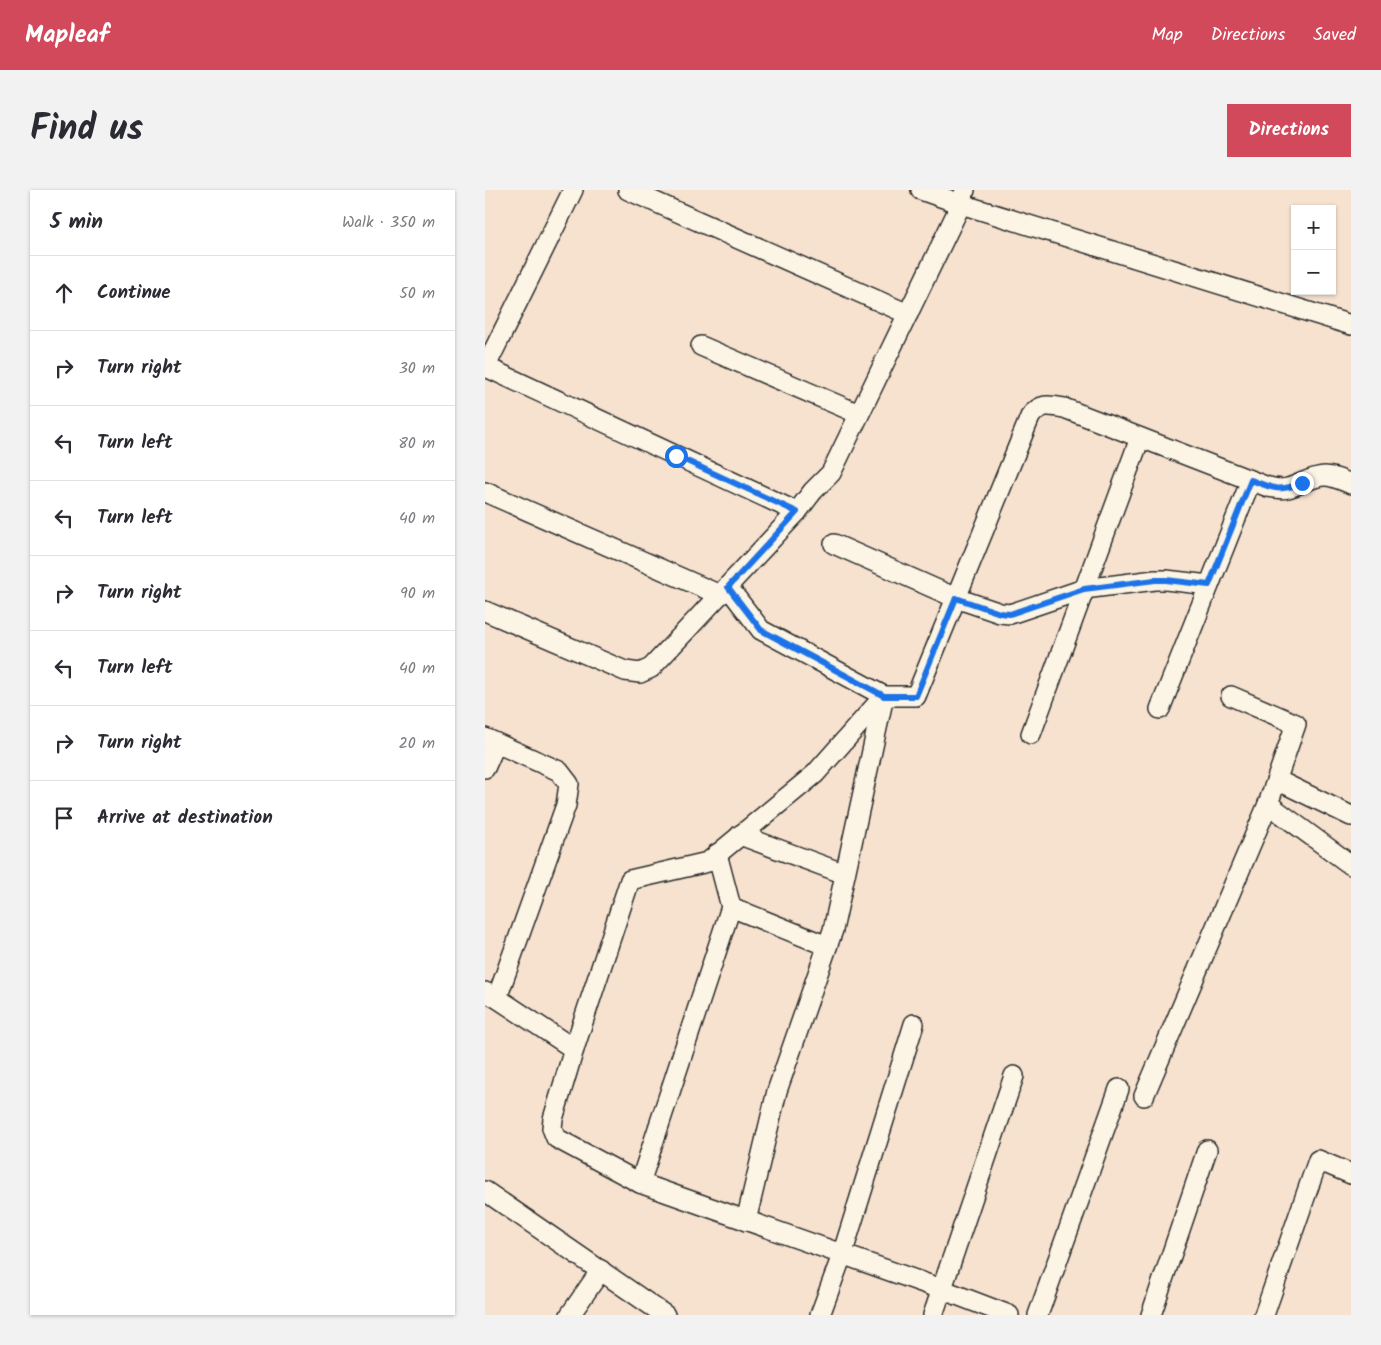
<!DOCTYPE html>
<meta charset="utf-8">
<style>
:root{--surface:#fff;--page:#f2f2f3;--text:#2b2b33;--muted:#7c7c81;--line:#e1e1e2;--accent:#d1495b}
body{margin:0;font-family:Kalam,sans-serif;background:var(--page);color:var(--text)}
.controls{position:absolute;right:15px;top:15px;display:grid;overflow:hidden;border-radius:0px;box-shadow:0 1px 4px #0004}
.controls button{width:45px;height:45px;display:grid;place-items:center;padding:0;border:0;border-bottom:1px solid var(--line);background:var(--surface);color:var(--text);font:25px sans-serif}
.stop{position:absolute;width:15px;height:15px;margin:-11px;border:4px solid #1a73e8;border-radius:50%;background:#fff}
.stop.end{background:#1a73e8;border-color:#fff;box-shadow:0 1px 5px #0008}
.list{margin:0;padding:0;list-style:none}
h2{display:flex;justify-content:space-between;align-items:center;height:65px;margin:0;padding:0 20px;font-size:21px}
h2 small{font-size:16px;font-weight:400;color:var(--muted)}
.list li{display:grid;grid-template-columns:32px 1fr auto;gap:15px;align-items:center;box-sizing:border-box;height:75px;padding:0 20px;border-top:1px solid var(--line)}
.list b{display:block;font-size:19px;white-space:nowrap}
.list em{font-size:16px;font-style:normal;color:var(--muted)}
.icon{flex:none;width:28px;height:28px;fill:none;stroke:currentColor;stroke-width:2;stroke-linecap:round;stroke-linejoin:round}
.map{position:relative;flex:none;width:866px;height:1125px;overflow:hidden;border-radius:0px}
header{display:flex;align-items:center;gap:30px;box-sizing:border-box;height:70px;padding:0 25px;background:var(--accent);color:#fff}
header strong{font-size:24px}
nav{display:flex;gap:28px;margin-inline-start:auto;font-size:18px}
.intro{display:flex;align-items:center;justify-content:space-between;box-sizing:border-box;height:120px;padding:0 30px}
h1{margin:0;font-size:35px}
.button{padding:12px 22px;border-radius:0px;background:var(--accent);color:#fff;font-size:18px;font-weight:700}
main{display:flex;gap:30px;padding:0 30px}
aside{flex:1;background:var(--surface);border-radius:0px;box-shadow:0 1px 4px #0004}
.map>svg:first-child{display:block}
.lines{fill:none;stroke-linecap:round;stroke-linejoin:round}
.minor-casing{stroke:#2b2b2b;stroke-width:22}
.minor{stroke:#fcf5e5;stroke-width:19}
.route{stroke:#1a73e8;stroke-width:6}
</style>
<header>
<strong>Mapleaf</strong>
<nav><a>Map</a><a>Directions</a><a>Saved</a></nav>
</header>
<div class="intro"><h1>Find us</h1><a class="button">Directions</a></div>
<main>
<aside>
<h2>5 min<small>Walk · 350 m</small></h2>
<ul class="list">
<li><svg class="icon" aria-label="ahead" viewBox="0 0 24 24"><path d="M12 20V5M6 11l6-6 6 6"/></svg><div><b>Continue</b></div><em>50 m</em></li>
<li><svg class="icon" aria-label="right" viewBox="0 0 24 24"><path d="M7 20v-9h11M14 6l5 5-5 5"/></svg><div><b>Turn right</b></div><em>30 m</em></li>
<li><svg class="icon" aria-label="left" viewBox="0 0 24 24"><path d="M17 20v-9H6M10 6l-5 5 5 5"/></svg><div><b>Turn left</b></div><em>80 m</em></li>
<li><svg class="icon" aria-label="left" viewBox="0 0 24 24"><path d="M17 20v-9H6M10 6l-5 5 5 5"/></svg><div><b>Turn left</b></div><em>40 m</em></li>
<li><svg class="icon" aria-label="right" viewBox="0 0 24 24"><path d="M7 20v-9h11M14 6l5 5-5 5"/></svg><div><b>Turn right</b></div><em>90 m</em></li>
<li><svg class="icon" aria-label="left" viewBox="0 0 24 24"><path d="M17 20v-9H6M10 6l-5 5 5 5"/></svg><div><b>Turn left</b></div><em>40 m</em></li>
<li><svg class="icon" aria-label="right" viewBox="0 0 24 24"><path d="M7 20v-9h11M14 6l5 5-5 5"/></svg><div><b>Turn right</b></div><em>20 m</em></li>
<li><svg class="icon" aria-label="arrive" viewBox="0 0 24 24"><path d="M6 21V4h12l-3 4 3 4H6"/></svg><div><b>Arrive at destination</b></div></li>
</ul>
</aside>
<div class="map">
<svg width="866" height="1125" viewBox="0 0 866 1125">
<rect width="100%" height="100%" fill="#f7e2d0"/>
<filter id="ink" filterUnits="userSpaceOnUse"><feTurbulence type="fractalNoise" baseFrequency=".02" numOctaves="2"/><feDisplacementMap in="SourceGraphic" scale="10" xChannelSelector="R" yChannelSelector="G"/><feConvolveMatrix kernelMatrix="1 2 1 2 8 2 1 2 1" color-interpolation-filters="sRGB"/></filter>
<g filter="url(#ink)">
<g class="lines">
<defs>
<g id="minor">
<polyline points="143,0 423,124"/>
<polyline points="436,0 476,14 866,135"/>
<polyline points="216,156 374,224"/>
<polyline points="1,177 312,322"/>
<polyline points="0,178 88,0"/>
<polyline points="0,302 235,405"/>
<polyline points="349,354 471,408 515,423 525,424 599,399 670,390 681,390 724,395"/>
<polyline points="243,397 276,440 399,506 348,740 292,901 261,1031"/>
<polyline points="0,421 140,481 155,483 166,478 312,322 328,301 346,283 476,14 480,0"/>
<polyline points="746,506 811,534 783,614"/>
<polyline points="675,519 766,290"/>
<polyline points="546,544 655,248"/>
<polyline points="0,548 74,581 84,594 81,615 12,808"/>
<polyline points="0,578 11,553"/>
<polyline points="792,590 866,626"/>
<polyline points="255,645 360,684"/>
<polyline points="246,717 342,756"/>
<polyline points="0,802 12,808 89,859 68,929 67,938 71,948 155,993 456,1099 524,1125"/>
<path d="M89,859L145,690L223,672L330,584L399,506H431L545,227C555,213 564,215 579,218L783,297C790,298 796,300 803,298C815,295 827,286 840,286C849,286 858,291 866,294"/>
<polyline points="659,906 783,614 866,675"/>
<polyline points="155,993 246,717 232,664"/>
<polyline points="0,1001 180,1125"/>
<polyline points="85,1125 116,1080"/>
<polyline points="335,1125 357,1065 429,834"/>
<polyline points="448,1125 529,886"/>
<polyline points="553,1125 634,899"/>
<polyline points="666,1125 722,960"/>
<polyline points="779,1125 833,970 866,984"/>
</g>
</defs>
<use href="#minor" class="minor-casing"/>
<use href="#minor" class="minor"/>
</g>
</g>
<g class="lines" filter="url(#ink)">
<path class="route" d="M191,266L312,322L243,397L276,440L399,506H431L471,408L515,423L525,424L599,399L670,390H681L724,395L766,290C789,299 793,302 817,293"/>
</g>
</svg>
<div class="controls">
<button>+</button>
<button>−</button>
</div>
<div class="stop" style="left:191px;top:266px"></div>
<div class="stop end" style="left:817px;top:293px"></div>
</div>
</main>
